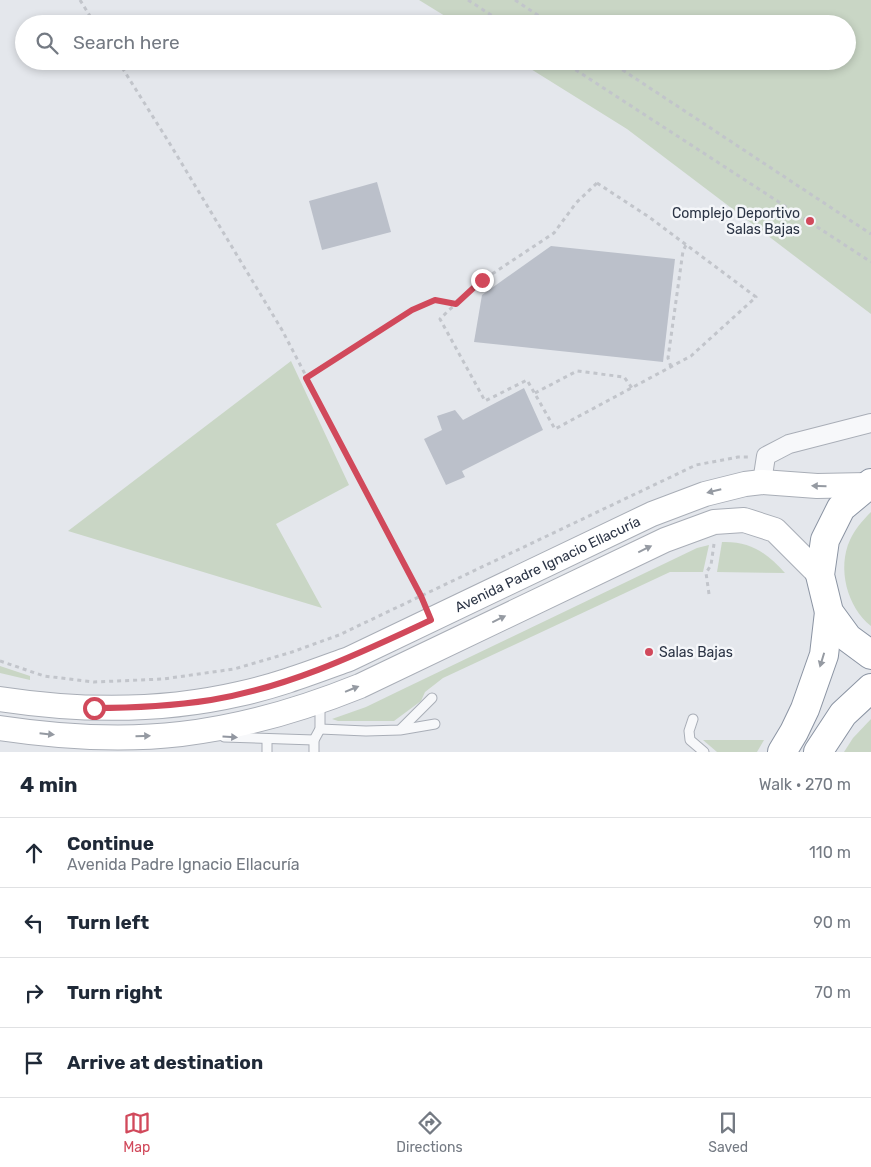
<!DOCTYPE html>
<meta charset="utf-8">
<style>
:root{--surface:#fff;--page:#f2f2f3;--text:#1f2937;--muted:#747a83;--line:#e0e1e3;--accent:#d1495b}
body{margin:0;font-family:Rubik,sans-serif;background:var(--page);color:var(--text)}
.stop{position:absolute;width:15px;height:15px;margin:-11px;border:4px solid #d1495b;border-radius:50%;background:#fff}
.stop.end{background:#d1495b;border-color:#fff;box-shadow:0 1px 5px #0008}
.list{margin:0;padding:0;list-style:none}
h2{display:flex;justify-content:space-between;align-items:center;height:65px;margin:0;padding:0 20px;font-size:21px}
h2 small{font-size:16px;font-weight:400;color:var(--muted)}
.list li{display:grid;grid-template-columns:32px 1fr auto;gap:15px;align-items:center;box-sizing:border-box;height:70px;padding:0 20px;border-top:1px solid var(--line)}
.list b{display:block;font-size:19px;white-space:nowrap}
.list p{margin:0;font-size:16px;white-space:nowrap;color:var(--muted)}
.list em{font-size:16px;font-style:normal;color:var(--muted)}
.icon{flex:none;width:28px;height:28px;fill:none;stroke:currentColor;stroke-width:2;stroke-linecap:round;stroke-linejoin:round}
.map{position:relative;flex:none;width:871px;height:752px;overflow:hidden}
.search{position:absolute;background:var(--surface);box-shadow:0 2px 8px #0003;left:15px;right:15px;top:15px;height:55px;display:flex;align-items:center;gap:12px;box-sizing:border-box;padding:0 18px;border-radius:28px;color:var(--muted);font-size:19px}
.sheet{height:345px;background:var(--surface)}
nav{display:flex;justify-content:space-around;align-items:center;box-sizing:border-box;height:70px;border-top:1px solid var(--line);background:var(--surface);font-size:14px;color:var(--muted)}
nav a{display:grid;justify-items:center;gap:2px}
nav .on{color:var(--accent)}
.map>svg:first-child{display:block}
.green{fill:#c9d6c5}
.building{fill:#bbc0ca}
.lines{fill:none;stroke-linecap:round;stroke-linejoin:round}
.lane-casing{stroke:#a9aeb7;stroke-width:11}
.street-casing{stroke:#a9aeb7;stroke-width:20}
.secondary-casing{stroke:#a9aeb7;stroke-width:26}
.highway-casing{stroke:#8b94a3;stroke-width:30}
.path{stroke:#c2c5cb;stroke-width:3;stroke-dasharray:4 4;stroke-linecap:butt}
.lane{stroke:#f7f8fa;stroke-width:9}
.street{stroke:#f7f8fa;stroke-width:18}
.secondary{stroke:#fff;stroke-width:24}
.highway{stroke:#fff;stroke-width:28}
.oneway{fill:#959aa2}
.oneway2{fill:#9196a0}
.route{stroke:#d1495b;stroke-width:6}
.poi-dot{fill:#d1495b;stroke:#f4f6f9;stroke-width:2}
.labels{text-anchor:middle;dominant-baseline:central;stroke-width:5;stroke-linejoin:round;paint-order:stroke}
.poi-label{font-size:14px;fill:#2b3445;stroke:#f4f6f9;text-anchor:end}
.street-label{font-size:14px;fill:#2b3445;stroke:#f4f6f9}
</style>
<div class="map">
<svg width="871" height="752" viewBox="0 0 871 752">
<rect width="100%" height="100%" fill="#e4e7ec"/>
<g class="green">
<polygon points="419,0 871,0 871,314 627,129 518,61 847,61 847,24 458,24"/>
<polygon points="291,361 349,485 276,524 322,608 68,531"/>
<path d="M871,512V626C847,607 837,568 850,540C855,529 862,521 871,512Z"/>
<path d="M722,542C750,541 766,552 785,573L717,572Z"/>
<polygon points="709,545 703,572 670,572 443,678 425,692 421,701 394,721 338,721 332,719 366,707 399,691 697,548"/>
<polygon points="0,666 30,676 30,680 0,673"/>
<polygon points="871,719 871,752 844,752 853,738"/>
<polygon points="703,740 764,740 757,752 717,752"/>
</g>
<g class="building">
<polygon points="377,182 391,232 322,250 309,201"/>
<polygon points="551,246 675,259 663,362 474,342 482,295"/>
<polygon points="524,388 543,430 462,471 465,477 446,485 424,439 442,430 437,416 455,410 463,420"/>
</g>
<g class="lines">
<defs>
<g id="lane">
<polyline points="693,719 689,731 690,740 704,752"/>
<polyline points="320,729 366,731 400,730 435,724"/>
<polyline points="401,729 432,698"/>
<polyline points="224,737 314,740"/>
<polyline points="267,752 267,739"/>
<polyline points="314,752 314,740 320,729 320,702"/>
</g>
<polyline id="street" points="762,482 766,456 789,444 871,423"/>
<g id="secondary">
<path id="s1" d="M0,699C79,711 161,712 239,694C277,686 313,672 349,659L652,514L705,494L745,484L762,482L817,486L867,485"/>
<path d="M0,728C60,737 121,741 181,734C242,727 303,709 360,686L665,540L714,522L744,520L775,530L820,575"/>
</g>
<g id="highway">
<polyline points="871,483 841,508 825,540 820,575 829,612 848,638 871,655"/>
<polyline points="782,752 794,732 805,709 824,655 829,612"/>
<polyline points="818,752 843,714 871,688"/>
</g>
</defs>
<use href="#lane" class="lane-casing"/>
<use href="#street" class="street-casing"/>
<use href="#secondary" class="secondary-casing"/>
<use href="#highway" class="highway-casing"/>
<g class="path">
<polyline points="80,0 95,24"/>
<polyline points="468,0 505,24"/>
<polyline points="515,0 551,24"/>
<polyline points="118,61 170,144 282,330 421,596"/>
<polyline points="562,61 871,262"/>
<polyline points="609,61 871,234"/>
<polygon points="597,183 649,217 756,297 691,356 555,429 527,380 485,401 440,319 448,311 483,280 554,233 576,203"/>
<polyline points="671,367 668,358 683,251 686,245"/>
<polyline points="306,378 413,310 435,300 456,303"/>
<polyline points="535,393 577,371 624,377 632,388"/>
<polyline points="709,594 706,573 711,565 714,544"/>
<polyline points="0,661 44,676 94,682 163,679 234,669 292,652 339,635 696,465 738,457 749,457"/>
</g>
<use href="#lane" class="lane"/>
<use href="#street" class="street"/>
<use href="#secondary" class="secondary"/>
<use href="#highway" class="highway"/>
</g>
<defs><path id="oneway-solid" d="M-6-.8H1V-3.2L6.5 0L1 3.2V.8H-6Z" transform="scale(1.25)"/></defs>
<g class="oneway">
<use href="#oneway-solid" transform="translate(819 486) rotate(-179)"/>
<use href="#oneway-solid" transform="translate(714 491) rotate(166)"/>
<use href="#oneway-solid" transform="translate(645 549) rotate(-26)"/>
<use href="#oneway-solid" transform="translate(499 619) rotate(-26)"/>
<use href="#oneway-solid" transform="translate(822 660) rotate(107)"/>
<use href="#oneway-solid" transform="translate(352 689) rotate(-22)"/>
<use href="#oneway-solid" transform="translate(47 734) rotate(6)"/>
<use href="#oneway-solid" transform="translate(143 736) rotate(-2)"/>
</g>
<use class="oneway2" href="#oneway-solid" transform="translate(230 737) rotate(3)"/>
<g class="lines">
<path class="route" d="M94,708C133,708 172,706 211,700C290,687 360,653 431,620L421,596L306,378L412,310L435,300L456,304L482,280"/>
</g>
<g class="poi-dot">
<circle cx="810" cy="221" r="5"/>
<circle cx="649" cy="652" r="5"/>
</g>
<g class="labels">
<g class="poi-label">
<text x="800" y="213">Complejo Deportivo<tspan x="800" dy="16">Salas Bajas</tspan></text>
<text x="659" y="652" text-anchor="start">Salas Bajas</text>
</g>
<g class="street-label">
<text stroke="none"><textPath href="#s1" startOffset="576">Avenida Padre Ignacio Ellacuría</textPath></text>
</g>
</g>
</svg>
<div class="stop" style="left:94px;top:708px"></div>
<div class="stop end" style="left:482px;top:280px"></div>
<div class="search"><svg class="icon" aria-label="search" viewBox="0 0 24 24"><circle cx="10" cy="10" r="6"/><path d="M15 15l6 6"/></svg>Search here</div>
</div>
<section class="sheet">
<h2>4 min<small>Walk · 270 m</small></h2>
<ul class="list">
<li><svg class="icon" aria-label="ahead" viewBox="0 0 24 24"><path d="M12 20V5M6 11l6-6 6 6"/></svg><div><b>Continue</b><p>Avenida Padre Ignacio Ellacuría</p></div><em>110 m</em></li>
<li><svg class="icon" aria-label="left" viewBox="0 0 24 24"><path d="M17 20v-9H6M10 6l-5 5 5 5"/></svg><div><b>Turn left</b></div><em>90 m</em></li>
<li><svg class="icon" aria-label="right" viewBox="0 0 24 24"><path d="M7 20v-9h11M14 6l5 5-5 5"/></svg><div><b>Turn right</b></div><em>70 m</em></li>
<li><svg class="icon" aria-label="arrive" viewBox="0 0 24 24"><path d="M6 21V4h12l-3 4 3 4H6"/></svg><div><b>Arrive at destination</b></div></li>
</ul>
</section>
<nav>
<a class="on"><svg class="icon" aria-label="map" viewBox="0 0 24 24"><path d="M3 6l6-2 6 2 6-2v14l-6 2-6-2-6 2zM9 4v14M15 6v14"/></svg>Map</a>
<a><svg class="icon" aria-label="directions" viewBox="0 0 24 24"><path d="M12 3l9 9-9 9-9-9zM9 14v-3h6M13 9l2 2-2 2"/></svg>Directions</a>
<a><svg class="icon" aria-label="saved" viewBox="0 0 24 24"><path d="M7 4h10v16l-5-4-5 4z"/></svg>Saved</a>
</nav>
